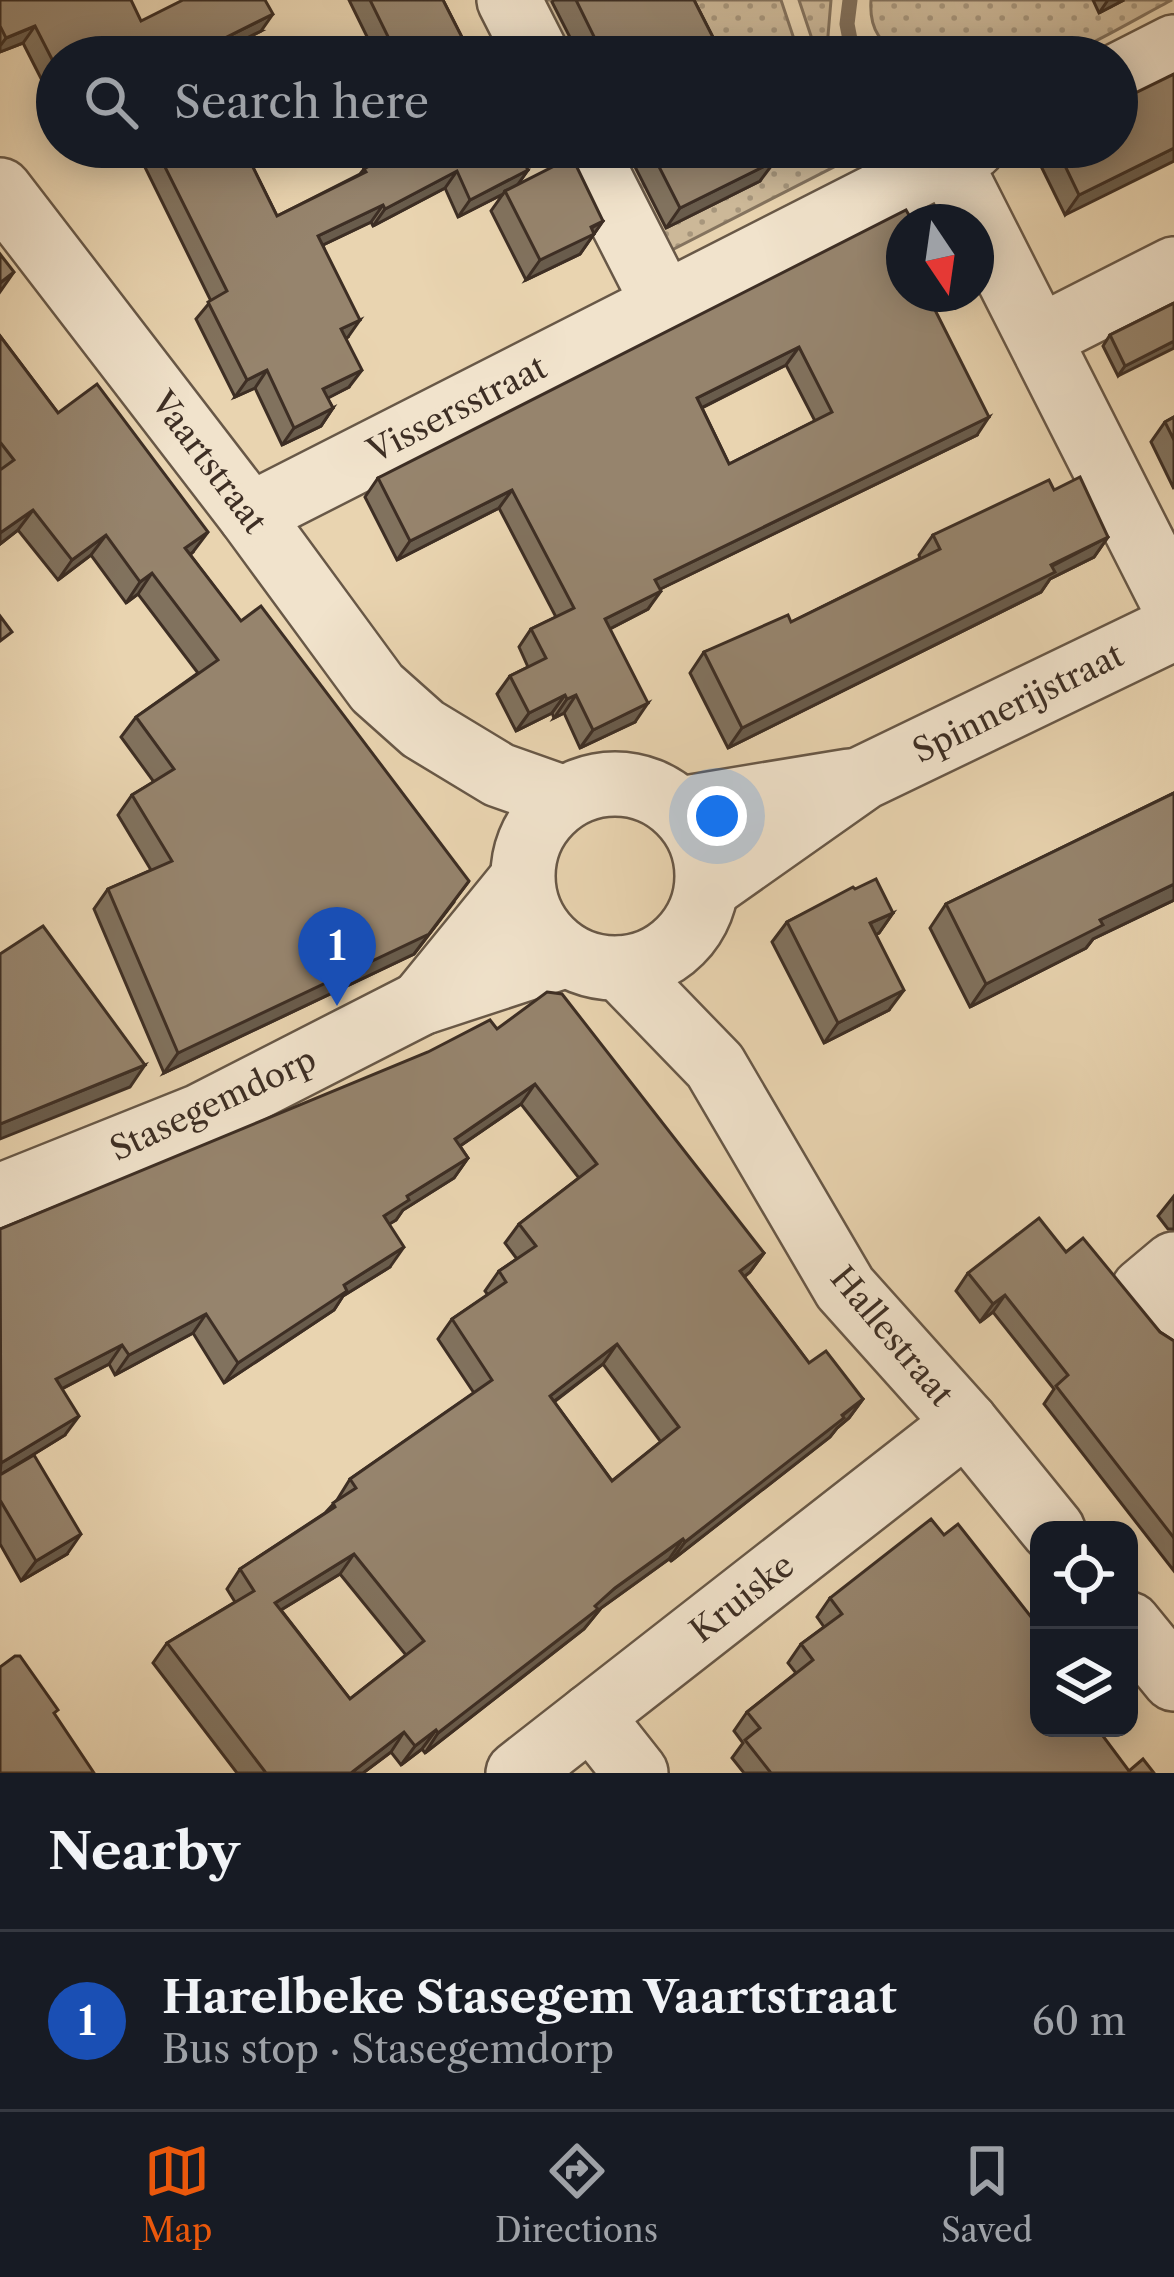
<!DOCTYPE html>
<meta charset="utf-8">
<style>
:root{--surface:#171b24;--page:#20242c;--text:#f1f3f6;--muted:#9ea1a6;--line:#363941;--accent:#ea580c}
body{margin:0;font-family:"Libre Caslon Text",serif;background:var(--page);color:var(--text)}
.controls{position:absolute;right:36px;bottom:36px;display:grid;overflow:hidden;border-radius:24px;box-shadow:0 6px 30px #0003}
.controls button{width:108px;height:108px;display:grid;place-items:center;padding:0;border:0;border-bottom:3px solid var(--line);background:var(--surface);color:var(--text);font:60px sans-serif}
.compass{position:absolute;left:886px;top:204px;width:108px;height:108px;border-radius:50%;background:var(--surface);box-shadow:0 6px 30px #0003;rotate:167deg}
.you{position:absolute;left:717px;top:816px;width:42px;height:42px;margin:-30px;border:9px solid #fff;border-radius:50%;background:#1a73e8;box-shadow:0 0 0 18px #1a73e833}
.badge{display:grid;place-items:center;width:78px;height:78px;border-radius:50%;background:var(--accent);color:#fff;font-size:39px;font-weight:700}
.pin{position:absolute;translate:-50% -99px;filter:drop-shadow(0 3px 6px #0008)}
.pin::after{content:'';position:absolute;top:63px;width:42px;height:36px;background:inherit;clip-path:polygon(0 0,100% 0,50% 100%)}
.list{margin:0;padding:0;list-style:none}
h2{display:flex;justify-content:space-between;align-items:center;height:156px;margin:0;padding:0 48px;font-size:51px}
h2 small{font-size:39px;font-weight:400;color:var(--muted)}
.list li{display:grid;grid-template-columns:78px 1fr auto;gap:36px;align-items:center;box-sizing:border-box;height:180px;padding:0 48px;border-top:3px solid var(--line)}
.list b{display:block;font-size:45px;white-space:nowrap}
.list p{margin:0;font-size:39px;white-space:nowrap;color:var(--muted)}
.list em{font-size:39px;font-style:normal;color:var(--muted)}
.icon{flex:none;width:66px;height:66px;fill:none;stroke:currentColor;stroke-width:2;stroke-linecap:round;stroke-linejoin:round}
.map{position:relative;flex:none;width:1174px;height:1773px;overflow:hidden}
.search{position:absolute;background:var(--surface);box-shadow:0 6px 30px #0003;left:36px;right:36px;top:36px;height:132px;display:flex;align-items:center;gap:30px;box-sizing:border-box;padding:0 42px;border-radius:66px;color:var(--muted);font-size:45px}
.sheet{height:336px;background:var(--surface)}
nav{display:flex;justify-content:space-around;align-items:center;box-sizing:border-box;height:168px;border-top:3px solid var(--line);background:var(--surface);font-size:33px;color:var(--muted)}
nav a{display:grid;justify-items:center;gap:6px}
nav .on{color:var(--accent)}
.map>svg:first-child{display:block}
.grass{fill:url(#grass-dots);stroke:#84735e;stroke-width:3}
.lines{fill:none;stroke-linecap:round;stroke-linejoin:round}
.stream{stroke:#81705b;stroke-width:15}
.minor-casing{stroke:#685847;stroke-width:68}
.minor{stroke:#f1e3cc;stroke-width:63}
.wall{fill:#81725e;stroke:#3d2e24;stroke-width:3;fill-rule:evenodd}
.shaded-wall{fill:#695c4c;stroke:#3d2e24;stroke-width:3}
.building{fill:#96846d;stroke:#3d2e24;stroke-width:3;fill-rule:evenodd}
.labels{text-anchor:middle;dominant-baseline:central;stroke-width:12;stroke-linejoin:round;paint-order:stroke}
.street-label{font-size:33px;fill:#3d2e24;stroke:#f1e3cc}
</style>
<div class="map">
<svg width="1174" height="1773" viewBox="0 0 1174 1773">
<defs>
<pattern id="grass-dots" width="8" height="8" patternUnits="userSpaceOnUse" patternTransform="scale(3)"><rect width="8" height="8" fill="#ccb898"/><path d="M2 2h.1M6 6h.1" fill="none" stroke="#a7967c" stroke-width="1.8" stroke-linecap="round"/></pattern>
</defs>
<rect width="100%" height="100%" fill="#e9d4b0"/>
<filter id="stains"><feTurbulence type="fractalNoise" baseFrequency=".00167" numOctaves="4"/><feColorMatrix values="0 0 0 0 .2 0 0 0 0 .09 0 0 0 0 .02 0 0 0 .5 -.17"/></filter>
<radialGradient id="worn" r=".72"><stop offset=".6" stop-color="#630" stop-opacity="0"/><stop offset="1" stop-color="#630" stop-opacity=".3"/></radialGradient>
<g class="grass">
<polygon points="539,0 781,0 800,57 567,57"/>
<polygon points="799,0 831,0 827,48 832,57 818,57"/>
<path d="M871,0H1172C1146,13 1080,53 1056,57C1035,60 1011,57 991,57C943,57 866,71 871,0Z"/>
<polygon points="613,147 858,147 861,153 666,253"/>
</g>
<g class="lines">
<polyline class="stream" points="850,0 847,24 852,50 864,57"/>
<defs>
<g id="minor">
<polyline points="509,0 538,57"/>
<polyline points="1117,76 1174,47"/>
<polyline points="584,147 664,304"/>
<polyline points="948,159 1174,605"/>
<polyline points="0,190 250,515 377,688 423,729 499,775 564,798"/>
<polyline points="1040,337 1174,269"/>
<polyline points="250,515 973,147"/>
<circle cx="615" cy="876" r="92"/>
<polyline points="679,809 849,781"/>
<polyline points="707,888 863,778 1174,628"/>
<polyline points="620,968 715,1066 845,1288 966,1423 1053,1530"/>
<polyline points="421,1003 522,879"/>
<polyline points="0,1196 200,1116 421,1003 567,955"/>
<polyline points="1174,1264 1143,1290 1174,1325"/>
<polyline points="1129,1624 1174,1679"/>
<polyline points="591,1716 636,1773"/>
<polyline points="518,1773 966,1423"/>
</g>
</defs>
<use href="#minor" class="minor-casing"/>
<use href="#minor" class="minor"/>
</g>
<g class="wall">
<polygon points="0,0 141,21 261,31 209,57 57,57 57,98 52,100 23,43 0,52"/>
<polygon points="349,0 443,0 472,57 377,57"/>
<polygon points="554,0 694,0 723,57 580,57 552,2"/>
<polygon points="1093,0 1124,0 1099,13"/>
<polygon points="1174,74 1065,215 1036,156 1042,147 1117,147"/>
<polygon points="135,147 243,147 277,216 360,174 364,169 528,170 518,184 603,221 580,254 526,280 491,211 503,194 458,217 445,188 373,226 371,222 323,245 348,337 346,338 349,387 327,398 333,408 321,426 282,445 255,388 235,397 196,319 211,301"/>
<polygon points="625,147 768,147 760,181 666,228"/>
<path d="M904,294L977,435L660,589L648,609L610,629L635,722L580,748L564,713L554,718L552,713L516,731L497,694L510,676L528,667L519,647L531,629L556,617L499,508L397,560L365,497L378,478ZM786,365L815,421L729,464L702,408Z"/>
<polygon points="1174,303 1118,376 1103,346 1110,335"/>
<polygon points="0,336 58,413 193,552 190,555 454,902 414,954 164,1073 94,909 108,889 151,870 118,815 132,795 154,782 121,737 136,717 198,673 138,594 126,603 91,555 58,580 18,530 0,544"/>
<polygon points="1174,417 1174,489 1151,442 1165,422"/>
<polygon points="1054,490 1108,537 1094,557 1050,579 1041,592 728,748 690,673 704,652 791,622 920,558 919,555 933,535"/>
<polygon points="1174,793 1174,900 1093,939 1086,948 970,1007 930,928 946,904"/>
<polygon points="855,889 893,913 879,933 876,934 889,1010 824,1043 772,942 787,922"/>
<path d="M497,1029L764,1253L750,1272L744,1277L809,1363L863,1399L849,1418L837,1428L830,1437L671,1561L669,1559L601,1608L584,1629L425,1753L422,1749L401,1765L391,1752L363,1773H237L153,1663L167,1643L235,1602L227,1589L240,1569L325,1513L337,1500L350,1479L474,1393L438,1339L452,1319L488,1295L485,1291L499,1271L517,1259L505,1243L519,1224L579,1178L521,1104L460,1146L468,1158L454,1178L403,1210L396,1220L389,1224L390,1267L343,1296L334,1310L224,1383L193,1333L115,1375L109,1364L62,1389L65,1435L0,1475V1229ZM603,1364L661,1442L612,1481L554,1402ZM340,1574L406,1655L350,1699L281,1610Z"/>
<polygon points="1174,1196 1174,1229 1168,1229 1158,1216"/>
<polygon points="1066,1252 1160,1332 1174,1341 1174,1571 1044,1404 1054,1389 993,1312 980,1322 956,1291 968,1273"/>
<polygon points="0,1475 67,1554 21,1581 0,1544"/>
<polygon points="830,1598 1039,1728 1129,1771 1154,1773 744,1773 732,1758 743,1743 734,1731 747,1712 796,1673 788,1663 801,1644 824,1627 817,1617"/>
</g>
<g class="shaded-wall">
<polygon points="1108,0 1124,0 1099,13"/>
<polygon points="273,14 261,31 209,57 193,57 197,52"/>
<polygon points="35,26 23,43 0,52 0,46 6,38"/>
<polygon points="1174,148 1174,161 1065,215 1079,195"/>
<polygon points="775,161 760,181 666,228 680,208"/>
<polygon points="528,170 516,187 505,191 503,194 458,217 470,200"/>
<polygon points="457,171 445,188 373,226 385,209"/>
<polygon points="383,205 371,222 306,253 318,236"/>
<polygon points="603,221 580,254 526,280 540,260"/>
<polygon points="14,272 0,292 0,283"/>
<polygon points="360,320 348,337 329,346 341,329"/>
<polygon points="1174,341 1174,348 1118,376 1125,366"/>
<polygon points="799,347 786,365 685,416 697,398"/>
<polygon points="267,370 255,388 235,397 247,380"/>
<polygon points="362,370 349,387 311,407 323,389"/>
<polygon points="333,408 321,426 282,445 294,428"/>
<polygon points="989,417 977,435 642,598 655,580"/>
<polygon points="512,490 499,508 397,560 410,541"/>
<polygon points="33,510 18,530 0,544 0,533"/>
<polygon points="208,532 193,552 171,569 185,548"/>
<polygon points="106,535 91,555 58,580 72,560"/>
<polygon points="1108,537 1094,557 1050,579 1041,592 728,748 742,728"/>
<polygon points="152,573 138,594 126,603 140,582"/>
<polygon points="661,591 648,609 592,638 605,619"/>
<polygon points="565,695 552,713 516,731 529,713"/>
<polygon points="576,695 564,713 554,718 567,699"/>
<polygon points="648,703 635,722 580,748 593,730"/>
<polygon points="469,881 414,954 164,1073 178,1053"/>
<polygon points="1174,884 1174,900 1093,939 1086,948 970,1007 986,984 1100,920"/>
<polygon points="893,913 879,933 856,944 870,923"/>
<polygon points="904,990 889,1010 824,1043 838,1023"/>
<polygon points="145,1065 130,1087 0,1139 0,1124"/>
<polygon points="535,1084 521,1104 441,1159 455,1139"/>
<polygon points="468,1158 454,1178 403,1210 396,1220 370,1236 384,1216 407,1196"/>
<polygon points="404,1247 390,1267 343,1296 334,1310 224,1383 238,1363 344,1285"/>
<polygon points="764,1253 750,1272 726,1291 740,1271"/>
<polygon points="1005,1295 993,1312 980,1322 993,1304"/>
<polygon points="206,1314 193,1333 115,1375 129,1355"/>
<polygon points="617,1344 603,1364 536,1415 550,1396"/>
<polygon points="122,1345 109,1364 42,1399 56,1379"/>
<polygon points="863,1399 849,1418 837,1428 830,1437 671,1561 685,1542"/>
<polygon points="79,1416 65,1435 0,1475 1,1463"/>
<polygon points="81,1534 67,1554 21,1581 36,1561"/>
<polygon points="683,1539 669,1559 601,1608 584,1629 425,1753 438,1733 615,1588"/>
<polygon points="354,1554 340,1574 261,1622 275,1603"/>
<polygon points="436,1730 422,1749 401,1765 415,1746"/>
<polygon points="404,1732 391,1752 363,1773 351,1773"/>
</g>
<g class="building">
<polygon points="0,0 131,0 141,21 183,0 265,0 273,14 197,52 199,57 57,57 57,69 35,26 6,38 0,26"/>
<polygon points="370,0 443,0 472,57 398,57"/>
<polygon points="576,0 694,0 723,57 604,57"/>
<polygon points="1174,74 1174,148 1079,195 1056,147 1117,147 1117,102"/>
<polygon points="155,147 243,147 277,216 366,172 364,169 402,147 516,147 528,170 470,200 457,171 385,209 383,205 318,236 360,320 341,329 362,370 323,389 333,408 294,428 267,370 247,380 208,302 227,291"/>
<polygon points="649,147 768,147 775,161 680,208"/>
<polygon points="572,157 603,221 591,227 594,234 540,260 505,191"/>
<path d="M906,210L913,222H904V294H927L989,417L655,580L661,591L605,619L648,703L593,730L576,695L567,699L565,695L529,713L510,676L546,658L531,629L574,608L512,490L410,541L378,478ZM799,347L832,412L729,464L697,398Z"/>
<polygon points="0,254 14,272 0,283"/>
<polygon points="1174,303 1174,341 1125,366 1110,335"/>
<polygon points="0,336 58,413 97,384 208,532 185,548 241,621 261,606 469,881 429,934 178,1053 108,889 172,861 132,795 174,769 136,717 218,660 152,573 140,582 106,535 72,560 33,510 0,533 0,470 14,460 0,442"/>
<polygon points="1174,417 1174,440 1165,422"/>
<polygon points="1080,477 1108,537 1051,565 1055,572 742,728 704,652 788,615 791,622 940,549 933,535 1049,480 1054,490"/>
<polygon points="0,616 12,632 0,641"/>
<polygon points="1174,793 1174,884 1100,920 1103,925 986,984 946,904"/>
<polygon points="876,879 893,913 870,923 904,990 838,1023 787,922 853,887 855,889"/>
<polygon points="43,926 145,1065 0,1124 0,954"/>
<path d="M547,992L562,994L764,1253L740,1271L809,1363L826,1351L863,1399L842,1415L844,1418L685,1542L683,1539L615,1588L595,1606L598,1609L438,1733L436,1730L415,1746L404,1732L351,1773H266L167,1643L254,1591L240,1569L335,1507L333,1503L356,1488L350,1479L492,1380L452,1319L506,1282L499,1271L536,1246L519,1224L597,1164L535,1084L455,1139L468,1158L407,1196L409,1200L384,1216L404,1247L344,1285L347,1291L238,1363L206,1314L129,1355L122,1345L56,1379L79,1416L1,1463L0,1229L428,1052L490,1020L497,1029ZM617,1344L679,1427L612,1481L550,1396ZM354,1554L424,1641L350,1699L275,1603Z"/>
<polygon points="1039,1218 1066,1252 1083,1238 1160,1332 1174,1341 1174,1538 1056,1386 1068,1375 1005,1295 993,1304 968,1273"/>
<polygon points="34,1455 81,1534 36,1561 0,1500 0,1475"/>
<polygon points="931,1519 944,1535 958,1524 1039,1627 1039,1728 1097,1728 1129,1771 1143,1759 1154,1773 771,1773 745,1740 760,1728 747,1712 813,1660 801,1644 842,1614 830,1598"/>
<polygon points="15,1656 20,1656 58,1710 54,1713 94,1773 0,1773 0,1667"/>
</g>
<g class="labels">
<g class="street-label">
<text transform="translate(457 409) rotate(-27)">Vissersstraat</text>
<text transform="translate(209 462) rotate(53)">Vaartstraat</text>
<text transform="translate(1018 703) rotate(-26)">Spinnerijstraat</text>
<text transform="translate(213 1104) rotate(-25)">Stasegemdorp</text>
<text transform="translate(892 1336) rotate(50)">Hallestraat</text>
<text transform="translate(742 1598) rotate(-38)">Kruiske</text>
</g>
</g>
<rect width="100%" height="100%" filter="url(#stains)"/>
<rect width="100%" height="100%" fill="url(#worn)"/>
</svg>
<div class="controls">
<button><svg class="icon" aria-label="locate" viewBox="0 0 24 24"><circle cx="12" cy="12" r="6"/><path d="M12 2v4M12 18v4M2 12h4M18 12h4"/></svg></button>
<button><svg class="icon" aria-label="layers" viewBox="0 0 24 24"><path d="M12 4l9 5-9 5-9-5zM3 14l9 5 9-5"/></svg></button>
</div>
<svg class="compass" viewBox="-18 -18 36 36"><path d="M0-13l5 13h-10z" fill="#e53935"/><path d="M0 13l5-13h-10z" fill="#9ea1a6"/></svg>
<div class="you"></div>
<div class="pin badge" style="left:337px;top:1006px;background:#1a4fb4">1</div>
<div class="search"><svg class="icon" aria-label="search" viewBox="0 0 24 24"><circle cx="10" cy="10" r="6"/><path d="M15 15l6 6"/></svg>Search here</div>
</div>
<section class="sheet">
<h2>Nearby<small></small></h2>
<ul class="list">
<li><span class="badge" style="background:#1a4fb4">1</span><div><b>Harelbeke Stasegem Vaartstraat</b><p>Bus stop · Stasegemdorp</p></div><em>60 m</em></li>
</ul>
</section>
<nav>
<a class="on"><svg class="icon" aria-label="map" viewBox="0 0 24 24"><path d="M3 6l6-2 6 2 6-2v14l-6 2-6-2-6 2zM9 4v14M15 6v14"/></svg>Map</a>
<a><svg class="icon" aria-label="directions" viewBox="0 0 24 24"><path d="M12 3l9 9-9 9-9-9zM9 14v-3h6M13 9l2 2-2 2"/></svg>Directions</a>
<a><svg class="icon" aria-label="saved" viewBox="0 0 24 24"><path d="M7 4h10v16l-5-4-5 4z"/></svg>Saved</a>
</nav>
